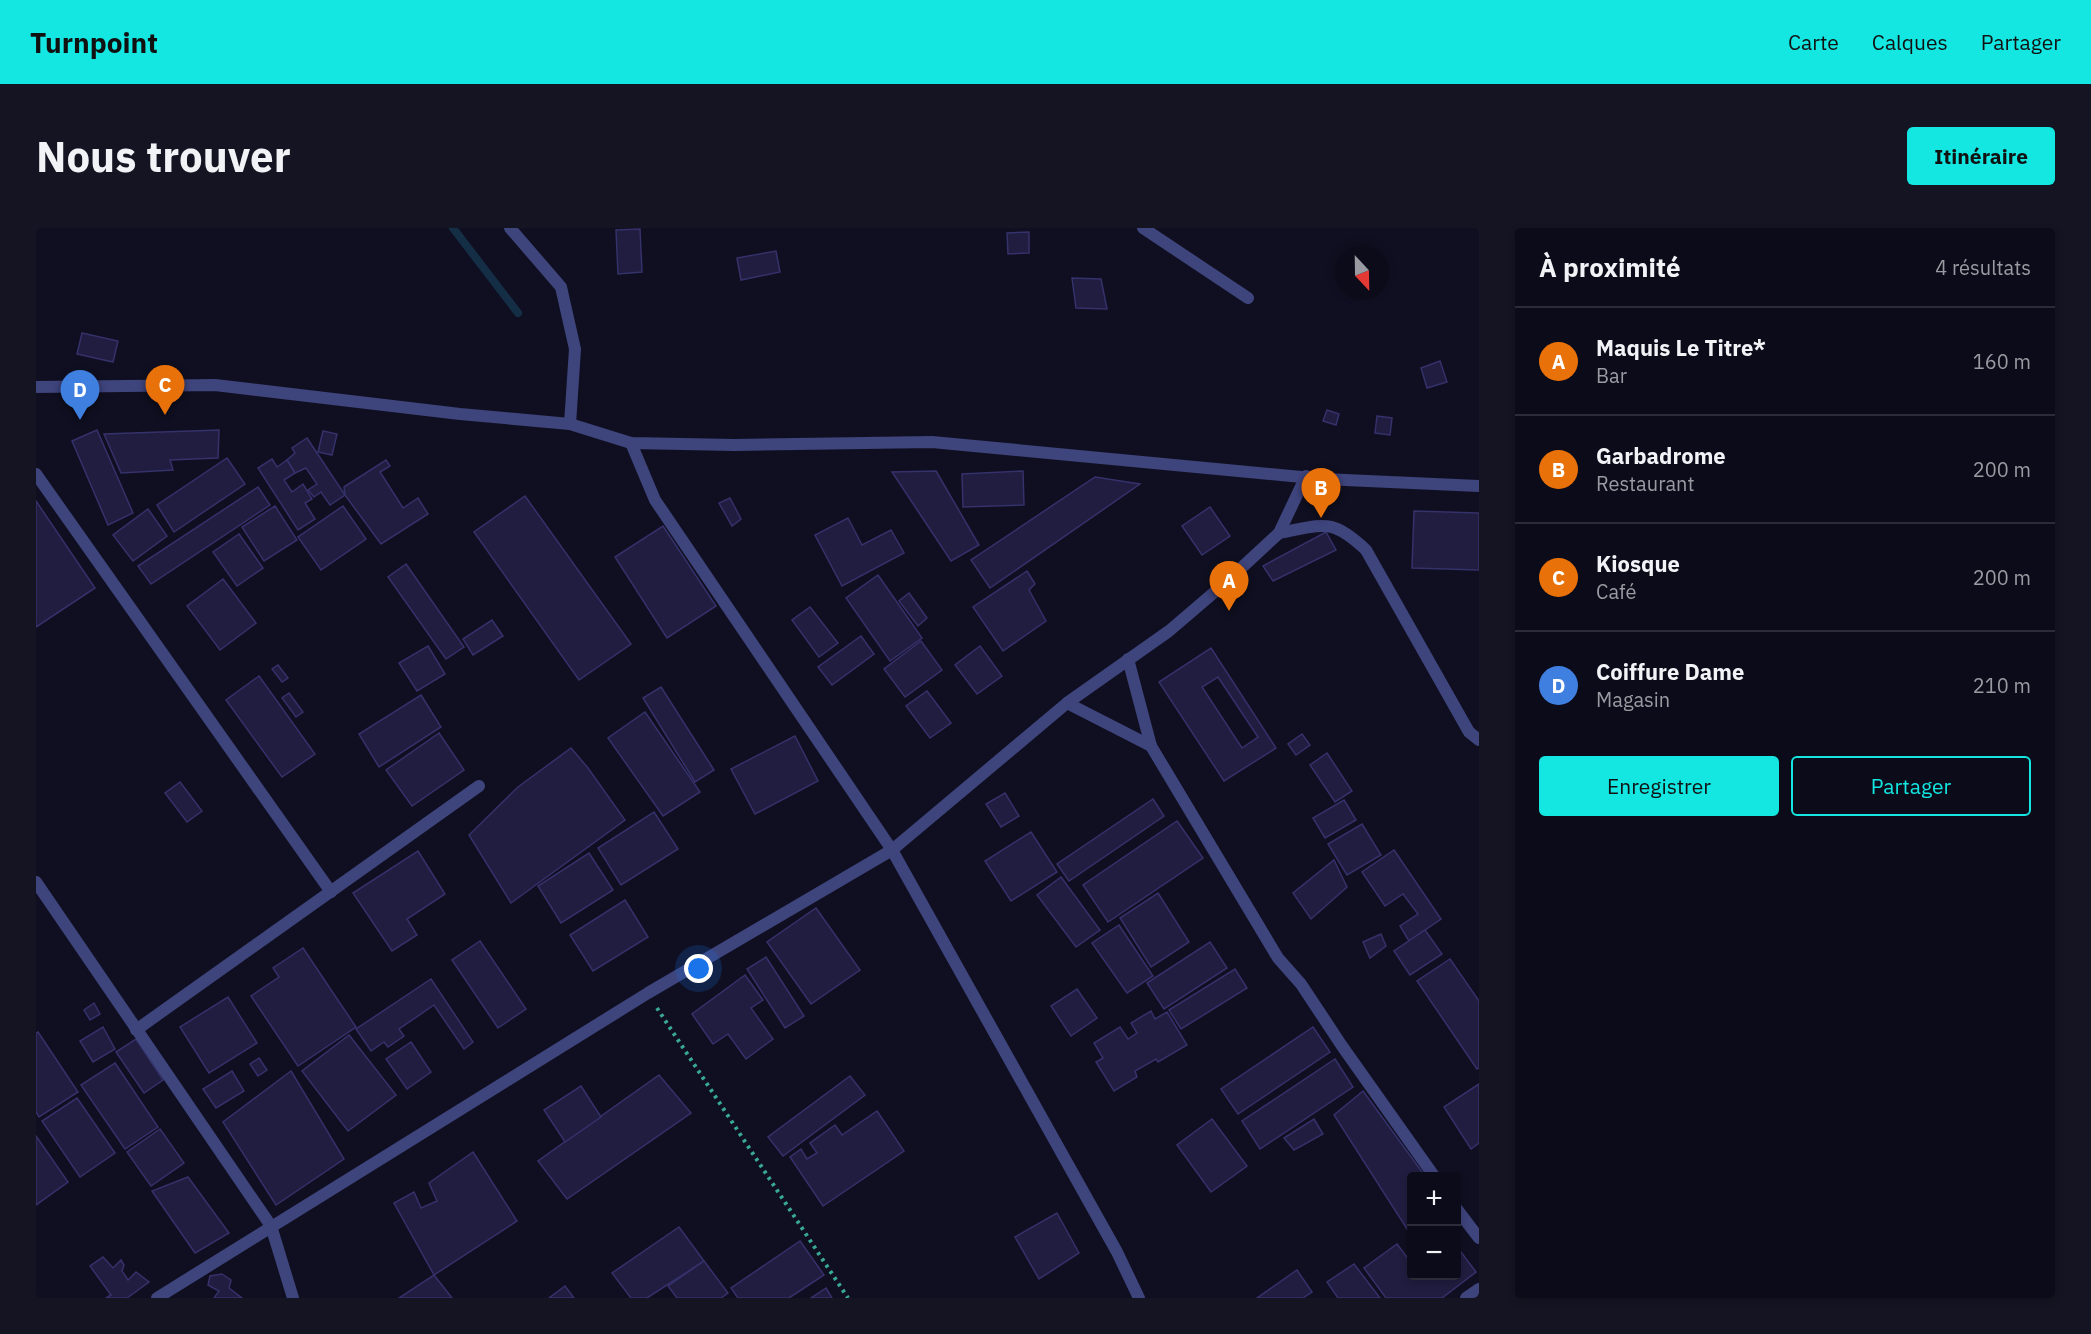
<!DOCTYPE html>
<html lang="fr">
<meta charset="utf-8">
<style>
:root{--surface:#0c0b19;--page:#151422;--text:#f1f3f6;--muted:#9a9ba2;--line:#2c2b38;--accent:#14e6e1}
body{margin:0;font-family:"IBM Plex Sans",sans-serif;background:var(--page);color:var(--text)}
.controls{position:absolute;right:18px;bottom:18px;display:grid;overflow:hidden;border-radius:6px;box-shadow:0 3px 9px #0003}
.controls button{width:54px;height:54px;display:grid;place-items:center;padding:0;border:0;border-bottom:2px solid var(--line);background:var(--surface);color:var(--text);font:30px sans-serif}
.compass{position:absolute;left:1299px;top:18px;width:54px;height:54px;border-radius:50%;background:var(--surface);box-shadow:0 3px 9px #0003;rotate:158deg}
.you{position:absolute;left:663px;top:741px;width:21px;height:21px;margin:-15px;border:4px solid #fff;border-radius:50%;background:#1a73e8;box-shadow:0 0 0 9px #1a73e833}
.badge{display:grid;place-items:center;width:39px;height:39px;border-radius:50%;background:var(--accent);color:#fff;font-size:20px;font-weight:700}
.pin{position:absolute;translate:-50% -50px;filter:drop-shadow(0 2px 3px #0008)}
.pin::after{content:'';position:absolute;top:32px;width:21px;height:18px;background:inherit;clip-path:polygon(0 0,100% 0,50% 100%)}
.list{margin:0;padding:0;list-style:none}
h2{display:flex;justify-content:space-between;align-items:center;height:78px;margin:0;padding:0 24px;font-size:26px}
h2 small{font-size:20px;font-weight:400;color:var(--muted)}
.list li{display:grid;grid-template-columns:39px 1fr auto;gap:18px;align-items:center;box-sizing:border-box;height:108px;padding:0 24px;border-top:2px solid var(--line)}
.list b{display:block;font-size:22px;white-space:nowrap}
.list p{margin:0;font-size:20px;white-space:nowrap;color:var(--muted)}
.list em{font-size:20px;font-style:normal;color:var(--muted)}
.actions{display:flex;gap:12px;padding:18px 24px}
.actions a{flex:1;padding:14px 0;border:2px solid var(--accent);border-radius:6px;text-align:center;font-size:21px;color:var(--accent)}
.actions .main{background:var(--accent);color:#111}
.map{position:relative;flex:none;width:1443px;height:1070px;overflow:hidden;border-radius:6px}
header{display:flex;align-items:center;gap:36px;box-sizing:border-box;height:84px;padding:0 30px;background:var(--accent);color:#111}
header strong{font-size:28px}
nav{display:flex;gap:33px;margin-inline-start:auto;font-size:21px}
.intro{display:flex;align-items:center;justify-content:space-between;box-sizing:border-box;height:144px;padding:0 36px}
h1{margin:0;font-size:42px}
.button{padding:15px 27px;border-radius:6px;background:var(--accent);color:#111;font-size:21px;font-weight:700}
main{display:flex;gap:36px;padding:0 36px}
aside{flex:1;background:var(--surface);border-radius:6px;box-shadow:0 3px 9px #0003}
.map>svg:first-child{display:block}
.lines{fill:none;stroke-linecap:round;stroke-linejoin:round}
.stream{stroke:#142e46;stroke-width:8}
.building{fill:#201d40;stroke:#35316a;stroke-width:1.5;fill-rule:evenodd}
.path{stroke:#39a995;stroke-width:4;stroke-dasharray:3 4.5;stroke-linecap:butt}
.lane{stroke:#3e447c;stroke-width:12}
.street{stroke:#3e447c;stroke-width:12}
</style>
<header>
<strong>Turnpoint</strong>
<nav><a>Carte</a><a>Calques</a><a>Partager</a></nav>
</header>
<div class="intro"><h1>Nous trouver</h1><a class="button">Itinéraire</a></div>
<main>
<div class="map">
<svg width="1443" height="1070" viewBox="0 0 1443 1070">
<rect width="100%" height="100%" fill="#100f21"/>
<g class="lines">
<polyline class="stream" points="417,0 482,85"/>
</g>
<g class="building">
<polygon points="604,1 606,44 582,46 580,2"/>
<polygon points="993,4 993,25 972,26 971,5"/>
<polygon points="740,23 744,44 705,52 701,30"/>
<polygon points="1036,50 1065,51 1071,81 1040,80"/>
<polygon points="46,105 82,113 77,134 41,126"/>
<polygon points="1404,133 1411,154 1391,160 1385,140"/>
<polygon points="1291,182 1303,186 1300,197 1287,193"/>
<polygon points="1341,188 1356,190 1354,207 1339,205"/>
<polygon points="61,202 97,285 72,297 36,213"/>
<polygon points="183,202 182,230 134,232 137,242 85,245 68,206"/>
<polygon points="287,203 301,206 296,227 282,224"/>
<polygon points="271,210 309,267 294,277 285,264 278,269 272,262 281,256 270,240 259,245 251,232 259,225 256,220"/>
<polygon points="191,230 209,256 138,304 121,277"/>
<polygon points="236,231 241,239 251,232 259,245 248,252 256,264 267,256 276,271 269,275 279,291 262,302 222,240"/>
<polygon points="350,232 354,238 344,244 367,280 382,270 392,286 345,316 309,267 308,259"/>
<polygon points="900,243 943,317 915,333 856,244"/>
<polygon points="987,243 988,277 927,279 926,246"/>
<polygon points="1059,249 1104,256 954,360 935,332"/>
<polygon points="222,259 234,277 115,356 102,338"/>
<polygon points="489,268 595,416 543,452 438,304"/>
<polygon points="694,270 705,291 696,298 683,275"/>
<polygon points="0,273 59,360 0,399"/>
<polygon points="239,278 261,312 228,333 206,299"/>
<polygon points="307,278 330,311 285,342 262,309"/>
<polygon points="1174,279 1194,308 1166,327 1146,298"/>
<polygon points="112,281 131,308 97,333 77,307"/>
<polygon points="1378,283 1443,285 1443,342 1376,340"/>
<polygon points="812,290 826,317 855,302 868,325 806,358 779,307"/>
<polygon points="627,298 680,378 631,410 579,329"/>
<polygon points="1290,304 1300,322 1237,353 1227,338"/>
<polygon points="203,306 227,340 201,358 177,324"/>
<polygon points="370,336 428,419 410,431 352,349"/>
<polygon points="991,343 999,356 993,362 1010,393 967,423 937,379"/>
<polygon points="842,347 886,410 854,433 810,370"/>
<polygon points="187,351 220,395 184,422 151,378"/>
<polygon points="873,365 891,390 882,398 863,373"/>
<polygon points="774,379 802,415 783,429 756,392"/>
<polygon points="456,392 467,408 437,427 427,411"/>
<polygon points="825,408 838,426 796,457 782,439"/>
<polygon points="885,413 906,442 869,469 848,441"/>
<polygon points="392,418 409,446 381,463 363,435"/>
<polygon points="944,418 966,448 941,466 919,437"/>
<path d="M1175,420L1240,520L1188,553L1123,454ZM1182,449L1222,509L1206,520L1166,459Z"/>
<polygon points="242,437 252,450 246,454 236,441"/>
<polygon points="223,448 279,526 246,549 190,472"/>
<polygon points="625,459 678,542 659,554 607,470"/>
<polygon points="891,463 915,495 894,510 870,478"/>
<polygon points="253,465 267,484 260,489 246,470"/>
<polygon points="385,467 405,499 343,539 323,506"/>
<polygon points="609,484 664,564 627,588 572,510"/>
<polygon points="403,505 428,542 376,578 350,542"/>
<polygon points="1266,506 1274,517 1260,527 1252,516"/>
<polygon points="759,508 782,553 719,586 695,541"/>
<polygon points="535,520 552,540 589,592 475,675 433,607 482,559"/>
<polygon points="1291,525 1316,563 1299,574 1274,537"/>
<polygon points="144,554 166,583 151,594 129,565"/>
<polygon points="969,565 983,588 965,599 950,576"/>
<polygon points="1117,571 1128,588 1033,653 1021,636"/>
<polygon points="1308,572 1320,592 1289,610 1277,590"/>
<polygon points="618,584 642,621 585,657 562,620"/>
<polygon points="1141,593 1167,630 1072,694 1047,657"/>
<polygon points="1326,596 1345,627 1311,647 1292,616"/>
<polygon points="995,604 1021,644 975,673 949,633"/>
<polygon points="1358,622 1405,691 1373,713 1364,698 1382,686 1367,666 1349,678 1326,644"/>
<polygon points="382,623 409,666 371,691 381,707 356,723 317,665"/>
<polygon points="553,625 577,662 525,695 502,658"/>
<polygon points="1298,632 1311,659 1275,691 1257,665"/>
<polygon points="1025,649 1064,702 1040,719 1001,667"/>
<polygon points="1122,665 1153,714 1115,739 1084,690"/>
<polygon points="589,672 612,709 557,743 534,707"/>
<polygon points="780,680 824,742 775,776 731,714"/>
<polygon points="1083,697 1117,748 1091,765 1056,715"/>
<polygon points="1389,702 1406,726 1374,747 1358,723"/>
<polygon points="1345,706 1350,718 1334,730 1327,714"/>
<polygon points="444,713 490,781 462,800 416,732"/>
<polygon points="1174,714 1191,740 1128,781 1111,755"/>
<polygon points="267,720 320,799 262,838 215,768 243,749 237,740"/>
<polygon points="730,729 768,788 749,800 711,741"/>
<polygon points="1414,731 1443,773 1443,840 1441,841 1381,753"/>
<polygon points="1199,741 1211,760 1145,801 1133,782"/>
<polygon points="709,747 727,772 715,780 737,811 710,831 692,806 677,816 656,786"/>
<polygon points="395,751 437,814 428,821 398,777 363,801 368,808 352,819 348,814 335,823 320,801"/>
<polygon points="1041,761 1061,790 1035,808 1015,778"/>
<polygon points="192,769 221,815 173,845 144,799"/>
<polygon points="58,775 64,786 54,792 48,782"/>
<polygon points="1115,783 1119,791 1131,784 1151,817 1122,834 1120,831 1099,843 1101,849 1078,863 1060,834 1067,830 1058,815 1084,799 1092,811 1101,805 1095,795"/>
<polygon points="67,799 79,821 57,834 44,813"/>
<polygon points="1277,799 1294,824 1202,886 1185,861"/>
<polygon points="2,804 42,864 3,889 0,884 0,805"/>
<polygon points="313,807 360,867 312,903 266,843"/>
<polygon points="100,811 127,852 108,865 80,824"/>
<polygon points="375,814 395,844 371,861 350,831"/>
<polygon points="223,830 231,842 222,848 214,836"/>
<polygon points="1299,831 1317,859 1224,921 1206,893"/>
<polygon points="79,835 122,899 89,921 45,857"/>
<polygon points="196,843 208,863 180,880 167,861"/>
<polygon points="255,843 308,931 240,977 187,894"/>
<polygon points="623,847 655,885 531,971 502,933"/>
<polygon points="814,848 829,867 747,928 732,909"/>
<polygon points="1443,856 1443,915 1435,921 1408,879"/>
<polygon points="545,858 565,889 529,914 508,882"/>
<polygon points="1327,863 1389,948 1376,948 1376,997 1371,1001 1298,887"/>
<polygon points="41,870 79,925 44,949 6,893"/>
<polygon points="841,883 868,923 787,978 754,929 765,921 771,931 781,925 774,915 799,897 806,907"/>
<polygon points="1176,891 1211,938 1175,964 1141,917"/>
<polygon points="1278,891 1287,906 1258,922 1248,910"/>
<polygon points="124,901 148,935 115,958 91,924"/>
<polygon points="0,908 32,954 0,977"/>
<polygon points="437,924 481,993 398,1047 358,975 378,964 385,980 401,973 393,955"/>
<polygon points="152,949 193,1005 159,1025 116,963"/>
<polygon points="1021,985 1043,1025 1003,1051 979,1009"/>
<polygon points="643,999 668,1033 611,1070 595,1070 576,1045"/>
<polygon points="764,1013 788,1047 753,1070 702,1070 695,1060"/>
<polygon points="1361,1016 1376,1036 1376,1048 1420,1048 1422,1020 1440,1044 1406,1070 1350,1070 1328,1040"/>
<polygon points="67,1029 77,1040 85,1032 88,1037 86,1043 92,1052 100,1044 113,1054 91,1070 70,1070 75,1067 54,1038"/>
<polygon points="668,1033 692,1065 685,1070 641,1070 632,1058"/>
<polygon points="1318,1036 1344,1070 1302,1070 1291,1054"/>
<polygon points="1261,1042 1276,1064 1267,1070 1221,1070"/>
<polygon points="186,1046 195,1052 193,1060 206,1070 178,1070 183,1063 172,1057 174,1048"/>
<polygon points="398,1047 416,1070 363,1070"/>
<polygon points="529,1058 538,1070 513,1070"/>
<polygon points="790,1060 796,1070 775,1070"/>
</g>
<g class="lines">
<polyline class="path" points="621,780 812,1070"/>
<polyline class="lane" points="1107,0 1212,70"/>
<g class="street">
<polyline points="474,0 525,59 539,121 534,196"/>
<polyline points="0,159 179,157 424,186 534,196 595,215 698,217 896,214 1287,251 1443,258"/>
<polyline points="595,215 619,272 856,622 1081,1024 1103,1070"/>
<polyline points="0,246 295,664"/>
<path d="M1243,305C1288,297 1295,289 1330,322L1433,504L1443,512"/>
<polyline points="1092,431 1115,518"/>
<polyline points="1031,475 1115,518 1242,730 1265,756 1306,818 1398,948"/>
<polyline points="0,654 235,998 257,1070"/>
<polyline points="100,802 443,558"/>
<polyline points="1420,980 1443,1010"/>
<polyline points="121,1070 612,765 856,622 1031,475 1133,403 1188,356 1243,305 1270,248"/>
<polyline points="1430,1070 1443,1061"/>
</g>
</g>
</svg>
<div class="controls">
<button>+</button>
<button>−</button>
</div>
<svg class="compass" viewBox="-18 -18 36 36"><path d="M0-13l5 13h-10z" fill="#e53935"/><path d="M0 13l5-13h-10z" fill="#9a9ba2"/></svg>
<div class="you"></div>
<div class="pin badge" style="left:1193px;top:383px;background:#e8710a">A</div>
<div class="pin badge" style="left:1285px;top:290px;background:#e8710a">B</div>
<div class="pin badge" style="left:129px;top:187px;background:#e8710a">C</div>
<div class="pin badge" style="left:44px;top:192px;background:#3f7fe0">D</div>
</div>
<aside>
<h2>À proximité<small>4 résultats</small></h2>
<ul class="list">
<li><span class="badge" style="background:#e8710a">A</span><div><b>Maquis Le Titre*</b><p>Bar</p></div><em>160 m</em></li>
<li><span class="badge" style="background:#e8710a">B</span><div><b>Garbadrome</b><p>Restaurant</p></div><em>200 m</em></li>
<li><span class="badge" style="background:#e8710a">C</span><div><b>Kiosque</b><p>Café</p></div><em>200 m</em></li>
<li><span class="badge" style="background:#3f7fe0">D</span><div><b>Coiffure Dame</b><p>Magasin</p></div><em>210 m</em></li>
</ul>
<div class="actions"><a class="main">Enregistrer</a><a>Partager</a></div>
</aside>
</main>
